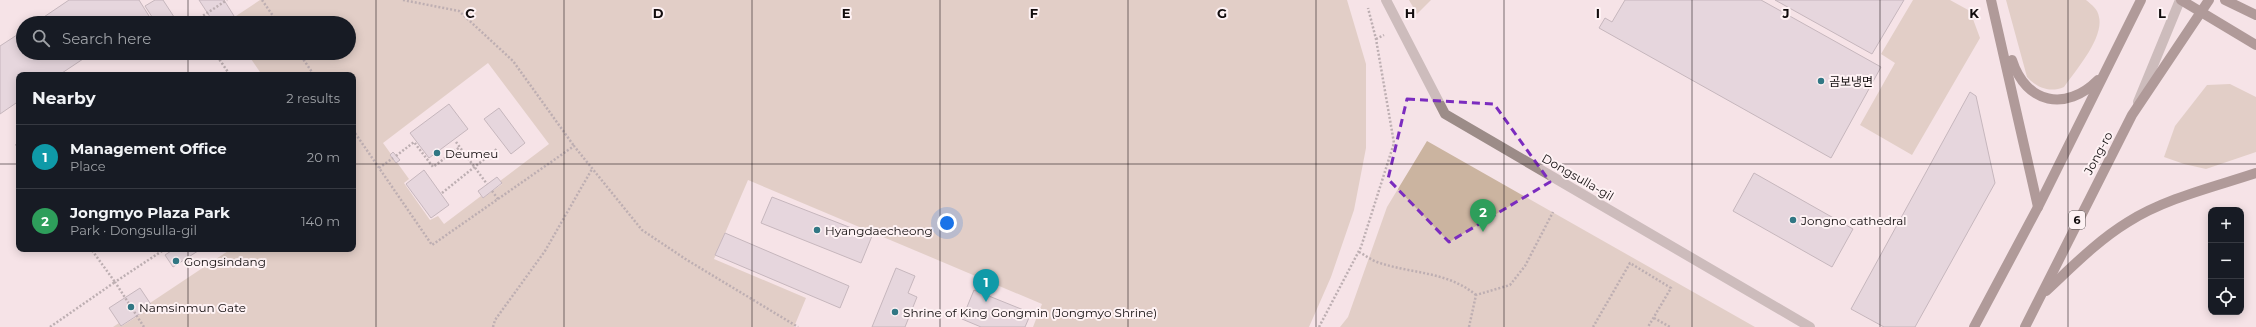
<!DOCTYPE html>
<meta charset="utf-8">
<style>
:root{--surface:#171b24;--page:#242831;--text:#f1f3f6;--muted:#9ea1a6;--line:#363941;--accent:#317784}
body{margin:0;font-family:Montserrat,"Noto Sans KR",sans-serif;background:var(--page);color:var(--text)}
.controls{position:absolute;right:12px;bottom:12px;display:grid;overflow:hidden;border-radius:8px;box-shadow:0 2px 10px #0003}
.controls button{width:36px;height:36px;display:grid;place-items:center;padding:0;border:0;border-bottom:1px solid var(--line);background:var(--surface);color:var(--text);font:20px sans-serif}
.you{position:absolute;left:947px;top:223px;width:14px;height:14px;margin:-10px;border:3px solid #fff;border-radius:50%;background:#1a73e8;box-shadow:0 0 0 6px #1a73e833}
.badge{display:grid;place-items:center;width:26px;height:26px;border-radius:50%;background:var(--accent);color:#fff;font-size:13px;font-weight:700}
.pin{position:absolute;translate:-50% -33px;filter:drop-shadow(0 1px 2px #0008)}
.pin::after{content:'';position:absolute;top:21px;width:14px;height:12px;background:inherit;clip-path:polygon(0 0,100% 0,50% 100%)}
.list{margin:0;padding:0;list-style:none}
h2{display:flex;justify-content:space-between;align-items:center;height:52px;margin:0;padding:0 16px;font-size:17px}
h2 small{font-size:13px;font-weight:400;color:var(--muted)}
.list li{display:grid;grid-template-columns:26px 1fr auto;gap:12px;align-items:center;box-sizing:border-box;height:64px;padding:0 16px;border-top:1px solid var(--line)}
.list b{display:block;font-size:15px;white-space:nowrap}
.list p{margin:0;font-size:13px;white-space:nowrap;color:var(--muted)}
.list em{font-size:13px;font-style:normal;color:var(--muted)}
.icon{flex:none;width:22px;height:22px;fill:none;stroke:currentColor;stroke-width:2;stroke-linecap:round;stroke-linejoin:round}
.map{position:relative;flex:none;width:2256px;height:327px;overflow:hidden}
.search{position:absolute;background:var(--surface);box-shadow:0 2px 10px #0003;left:16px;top:16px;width:340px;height:44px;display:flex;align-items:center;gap:10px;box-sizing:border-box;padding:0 14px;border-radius:22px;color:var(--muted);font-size:15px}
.panel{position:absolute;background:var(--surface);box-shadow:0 2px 10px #0003;left:16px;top:72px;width:340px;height:180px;border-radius:8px}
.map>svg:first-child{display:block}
.green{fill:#cbb4a0;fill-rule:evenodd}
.building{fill:#d3c5d0;stroke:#8c7f89}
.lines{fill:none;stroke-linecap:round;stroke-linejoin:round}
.path{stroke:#796e71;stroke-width:2.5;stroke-dasharray:2 2;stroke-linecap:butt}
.minor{stroke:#9c8c88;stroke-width:10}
.major{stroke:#5c413b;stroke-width:10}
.marked{fill:none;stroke:#7b2cbf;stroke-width:3;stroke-dasharray:8 5;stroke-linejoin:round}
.grid{fill:none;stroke:#120d0e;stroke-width:1;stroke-opacity:0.55}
.poi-dot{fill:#317784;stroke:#fef2f4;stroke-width:1.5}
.labels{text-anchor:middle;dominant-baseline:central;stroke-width:4;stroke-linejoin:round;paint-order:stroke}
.shield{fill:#fef2f4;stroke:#595253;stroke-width:1}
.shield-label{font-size:11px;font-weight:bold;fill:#120d0e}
.poi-label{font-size:12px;fill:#120d0e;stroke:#fef2f4;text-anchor:start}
.street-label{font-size:12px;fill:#120d0e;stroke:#fef2f4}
.grid-label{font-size:13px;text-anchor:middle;font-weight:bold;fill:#120d0e;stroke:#fef2f4;stroke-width:4;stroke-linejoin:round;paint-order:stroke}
</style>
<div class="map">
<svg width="2256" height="327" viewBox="0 0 2256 327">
<rect width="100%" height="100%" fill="#f5e3e7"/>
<g class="green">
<path d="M260,0H1347L1366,64V148L1354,210L1331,277L1309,327H1033L1042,304L748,180L714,259L806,298L794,327H113L119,323L122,326L152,307L150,303L231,249H353V75H262L247,53H349V23H228L227,22ZM488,63L549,144L500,181L502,184L483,198L481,196L444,224L438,216L430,220L404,183L409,179L383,143Z"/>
<polygon points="1409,0 1431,0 1417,14"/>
<polygon points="1913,0 1950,0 1970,11 1980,38 1912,155 1860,125 1895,63 1881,54"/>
<path d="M2006,0H2086C2092,5 2098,9 2099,17C2104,38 2076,70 2064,87C2050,93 2037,88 2027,77Z"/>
<polygon points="2230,84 2256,97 2256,152 2206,169 2184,164 2164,157 2175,126 2207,85"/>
<polygon points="1427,141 1755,327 1340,327 1348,317 1387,207"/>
</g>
<g class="building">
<polygon points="69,0 139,0 149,16 138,23 35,23"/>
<polygon points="155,0 163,0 178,23 156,23 145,6"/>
<polygon points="199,0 224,0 234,16 225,23 214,23"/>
<polygon points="1625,0 1761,0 1881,67 1831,158 1599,28 1605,18 1612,22"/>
<polygon points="1775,0 1904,0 1872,54"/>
<polygon points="23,31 23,53 92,53 59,75 19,75 19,101 0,114 0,46"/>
<polygon points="1970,92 1976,96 1995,183 1915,327 1884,327 1851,309"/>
<polygon points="449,104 468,129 429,158 410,133"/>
<polygon points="499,108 525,143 511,154 484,119"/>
<polygon points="393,152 400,160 396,163 390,155"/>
<polygon points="424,170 449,205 431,218 406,184"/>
<polygon points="1754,173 1853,229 1832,267 1733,211"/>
<polygon points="497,177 502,183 483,198 478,191"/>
<polygon points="772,197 872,236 861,263 761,223"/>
<polygon points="725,233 849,286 840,308 715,255"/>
<polygon points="174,249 201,249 173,267 165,255"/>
<polygon points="896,268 915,276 908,293 917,297 905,327 872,327"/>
<polygon points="140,288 152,306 121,326 109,308"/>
<polygon points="974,290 1031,313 1025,327 981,327 962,319"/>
</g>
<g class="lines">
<g class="path">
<polyline points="262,0 278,23"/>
<polyline points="403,0 459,11 513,61 574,146"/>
<polyline points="196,23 195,21 227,0"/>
<polyline points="1376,39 1384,35"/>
<polyline points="215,53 230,75"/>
<polyline points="299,53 314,75"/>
<polyline points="353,130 432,245 574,146 642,230 687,260 798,327"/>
<polyline points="456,142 487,184"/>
<polyline points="16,144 19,148"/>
<polyline points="396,156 414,142 433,167 460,147"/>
<polyline points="379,168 393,158"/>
<polyline points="492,191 498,199"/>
<polyline points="442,193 498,148"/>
<path d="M1359,252C1365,255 1371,260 1377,262C1411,274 1447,271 1476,295"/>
<polyline points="1654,318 1670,327"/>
<polyline points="50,327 115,282 91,249"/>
<polyline points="144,327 115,282 165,249"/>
<polyline points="493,327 495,320 545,251 592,169"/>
<polyline points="1319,327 1361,247 1394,143 1376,39 1368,8"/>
<polyline points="1469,327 1476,295 1510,285 1525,266 1553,212"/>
<polyline points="1593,327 1630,263 1671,288 1648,327"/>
</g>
<g class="minor">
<polyline points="1386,0 1445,114 1810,327"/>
<polyline points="2138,102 2180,0"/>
</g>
<g class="major">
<polyline points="1991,0 2038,207"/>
<polyline points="2181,0 2256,45"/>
<polyline points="2225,0 2256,15"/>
<path d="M2012,60C2026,104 2066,112 2098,80"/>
<path d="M2046,291C2072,267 2097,241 2128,222C2166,198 2214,187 2256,173"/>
<polyline points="1974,327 2038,207 2141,0"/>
<polyline points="2025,327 2132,115 2209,0"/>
</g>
</g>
<path d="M0 0H2256V327H0ZM1407,99L1494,104L1550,182L1449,242L1388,179Z" fill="#f5e3e7" fill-opacity=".55" fill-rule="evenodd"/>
<path class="marked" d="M1407,99L1494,104L1550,182L1449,242L1388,179Z"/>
<path class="grid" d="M188,0V23M376,0V327M564,0V327M752,0V327M940,0V327M1128,0V327M1316,0V327M1504,0V327M1692,0V327M1880,0V327M2068,0V327M188,53V75M0,164H19M353,164H2256M188,249V327"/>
<g class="poi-dot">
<circle cx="1821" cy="81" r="4"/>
<circle cx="437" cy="153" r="4"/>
<circle cx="1793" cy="220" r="4"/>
<circle cx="817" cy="230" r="4"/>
<circle cx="176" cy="261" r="4"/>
<circle cx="131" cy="307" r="4"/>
<circle cx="895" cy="312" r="4"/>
</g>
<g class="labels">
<rect class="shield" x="2069" y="211" width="16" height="18" rx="3"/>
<g class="shield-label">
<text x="2077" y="220">6</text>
</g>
<g class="poi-label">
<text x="1829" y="81">곰보냉면</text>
<text x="445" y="153">Deumeu</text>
<text x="1801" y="220">Jongno cathedral</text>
<text x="825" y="230">Hyangdaecheong</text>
<text x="184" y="261">Gongsindang</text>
<text x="139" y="307">Namsinmun Gate</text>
<text x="903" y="312">Shrine of King Gongmin (Jongmyo Shrine)</text>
</g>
<g class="street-label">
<text transform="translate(2098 153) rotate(-62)">Jong-ro</text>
<text transform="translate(1578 177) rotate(30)">Dongsulla-gil</text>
</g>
</g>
<g class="grid-label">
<text x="470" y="18">C</text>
<text x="658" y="18">D</text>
<text x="846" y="18">E</text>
<text x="1034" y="18">F</text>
<text x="1222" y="18">G</text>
<text x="1410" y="18">H</text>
<text x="1598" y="18">I</text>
<text x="1786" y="18">J</text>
<text x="1974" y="18">K</text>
<text x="2162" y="18">L</text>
</g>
</svg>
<div class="controls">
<button>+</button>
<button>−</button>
<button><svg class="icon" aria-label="locate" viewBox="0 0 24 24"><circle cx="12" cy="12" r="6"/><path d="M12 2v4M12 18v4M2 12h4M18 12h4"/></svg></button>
</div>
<div class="you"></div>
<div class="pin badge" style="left:986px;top:302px;background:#0f9aa8">1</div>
<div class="pin badge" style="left:1483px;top:232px;background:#2e9e5b">2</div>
<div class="search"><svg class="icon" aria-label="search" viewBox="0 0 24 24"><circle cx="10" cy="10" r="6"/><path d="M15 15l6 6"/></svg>Search here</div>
<section class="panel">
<h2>Nearby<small>2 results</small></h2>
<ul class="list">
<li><span class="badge" style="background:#0f9aa8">1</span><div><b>Management Office</b><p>Place</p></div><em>20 m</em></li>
<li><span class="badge" style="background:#2e9e5b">2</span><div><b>Jongmyo Plaza Park</b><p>Park · Dongsulla-gil</p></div><em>140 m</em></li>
</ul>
</section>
</div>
